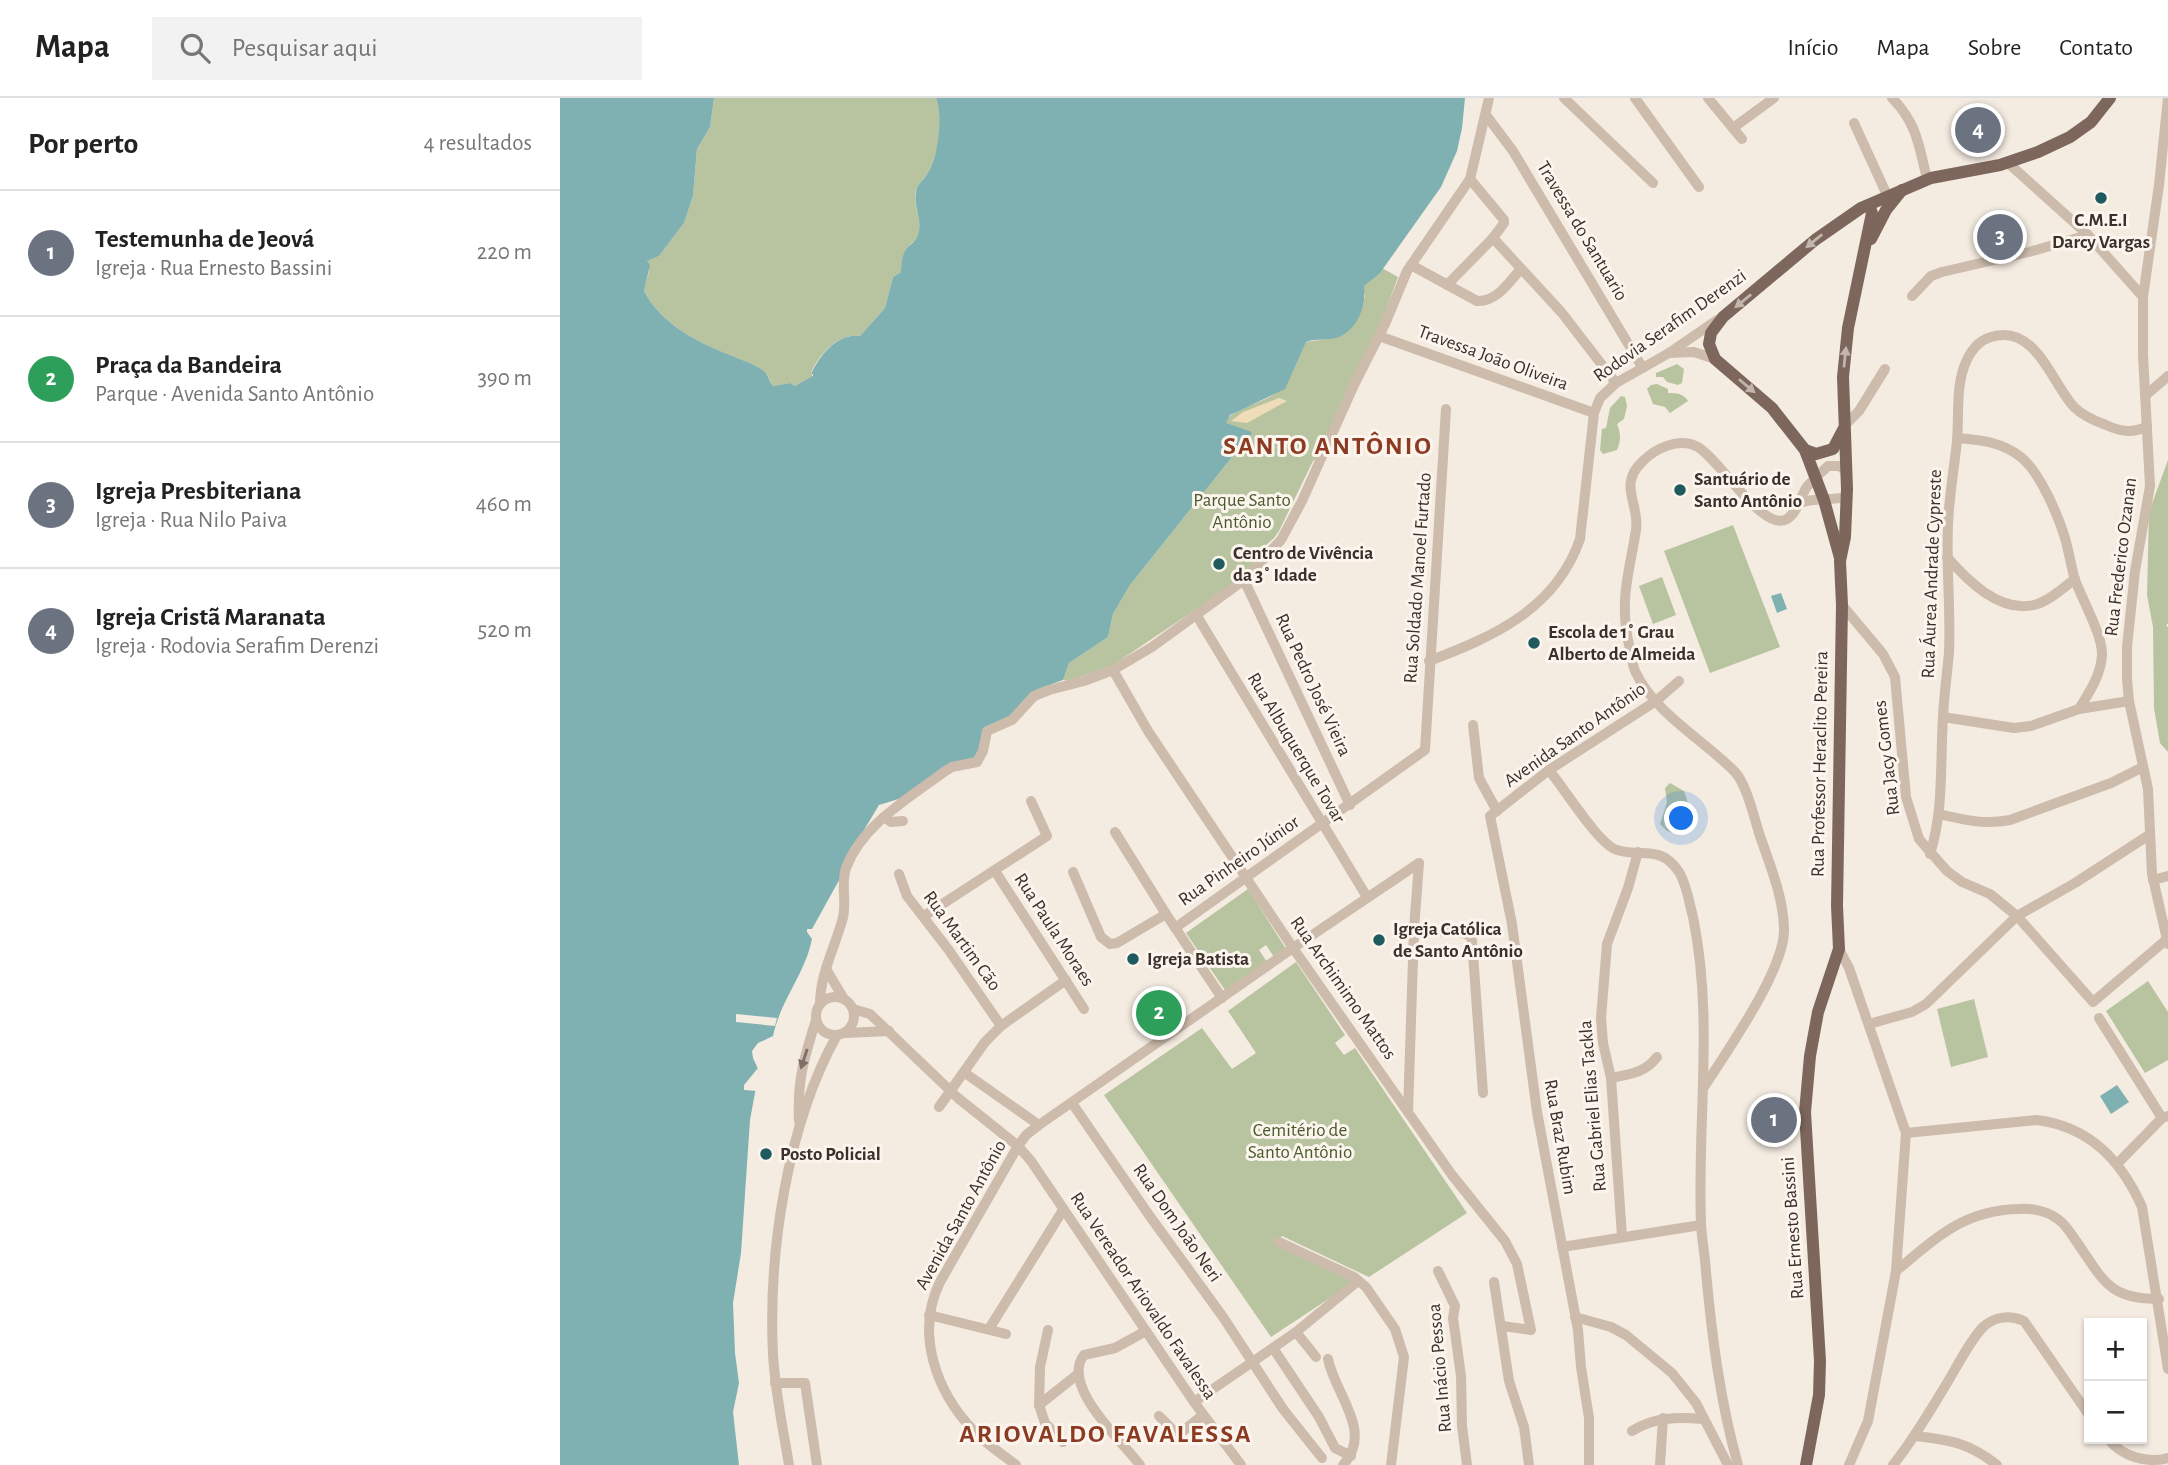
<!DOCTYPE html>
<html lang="pt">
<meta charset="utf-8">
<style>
:root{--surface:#fff;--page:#f2f2f2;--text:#222;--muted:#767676;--line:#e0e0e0;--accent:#1f5a5e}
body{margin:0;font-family:"Alegreya Sans",sans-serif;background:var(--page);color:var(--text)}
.controls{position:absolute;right:21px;bottom:21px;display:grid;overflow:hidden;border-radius:0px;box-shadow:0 2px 5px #0004}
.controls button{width:63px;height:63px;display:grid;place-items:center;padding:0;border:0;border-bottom:2px solid var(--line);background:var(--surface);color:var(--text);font:35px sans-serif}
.you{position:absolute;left:1122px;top:721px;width:24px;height:24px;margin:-18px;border:5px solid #fff;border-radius:50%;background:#1a73e8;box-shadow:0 0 0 10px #1a73e833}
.badge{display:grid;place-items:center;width:46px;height:46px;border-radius:50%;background:var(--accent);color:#fff;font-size:23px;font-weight:700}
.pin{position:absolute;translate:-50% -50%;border:4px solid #fff;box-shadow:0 2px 7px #0006}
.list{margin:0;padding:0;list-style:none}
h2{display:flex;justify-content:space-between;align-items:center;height:91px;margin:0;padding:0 28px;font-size:30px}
h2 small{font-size:23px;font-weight:400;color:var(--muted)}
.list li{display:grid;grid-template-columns:46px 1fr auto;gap:21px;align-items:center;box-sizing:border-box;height:126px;padding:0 28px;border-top:2px solid var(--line)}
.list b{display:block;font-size:26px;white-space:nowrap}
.list p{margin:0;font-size:23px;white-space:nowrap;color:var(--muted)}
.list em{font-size:23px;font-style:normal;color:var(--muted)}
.icon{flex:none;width:38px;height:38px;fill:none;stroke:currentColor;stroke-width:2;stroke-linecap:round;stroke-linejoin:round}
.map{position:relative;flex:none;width:1608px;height:1367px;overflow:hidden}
header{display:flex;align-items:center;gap:42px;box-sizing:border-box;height:98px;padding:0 35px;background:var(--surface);border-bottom:2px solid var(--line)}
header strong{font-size:33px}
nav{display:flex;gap:38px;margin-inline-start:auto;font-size:24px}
.search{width:490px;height:63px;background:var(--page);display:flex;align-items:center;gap:18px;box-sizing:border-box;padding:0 24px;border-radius:0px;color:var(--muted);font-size:26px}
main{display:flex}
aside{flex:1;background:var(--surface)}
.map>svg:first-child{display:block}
.green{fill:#b8c4a0}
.sand{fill:#efdcb8}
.water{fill:#7fb0b2}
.pier{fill:#f4ebe1}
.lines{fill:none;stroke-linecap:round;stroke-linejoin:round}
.minor{stroke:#cdbbac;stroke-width:10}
.major{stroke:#7d675c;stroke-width:12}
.oneway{fill:#c2b5ac}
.oneway2{fill:#7d6f65}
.poi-dot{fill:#1f5a5e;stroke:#fbf5ee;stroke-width:2.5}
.labels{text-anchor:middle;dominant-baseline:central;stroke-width:6;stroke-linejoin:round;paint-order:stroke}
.poi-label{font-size:19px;font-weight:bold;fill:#3b302b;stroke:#fbf5ee;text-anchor:start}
.street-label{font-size:19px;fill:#3b302b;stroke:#fbf5ee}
.park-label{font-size:19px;fill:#4a5a2e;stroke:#fbf5ee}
.district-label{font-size:26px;font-weight:bold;letter-spacing:2px;fill:#8c3b22;stroke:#fbf5ee}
</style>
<header>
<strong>Mapa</strong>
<div class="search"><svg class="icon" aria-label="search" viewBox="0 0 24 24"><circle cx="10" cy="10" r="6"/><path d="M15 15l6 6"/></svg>Pesquisar aqui</div>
<nav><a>Início</a><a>Mapa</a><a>Sobre</a><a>Contato</a></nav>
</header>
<main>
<aside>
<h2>Por perto<small>4 resultados</small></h2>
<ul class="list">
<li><span class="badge" style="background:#6b7280">1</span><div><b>Testemunha de Jeová</b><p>Igreja · Rua Ernesto Bassini</p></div><em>220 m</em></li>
<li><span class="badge" style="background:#2e9e5b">2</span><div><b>Praça da Bandeira</b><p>Parque · Avenida Santo Antônio</p></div><em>390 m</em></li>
<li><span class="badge" style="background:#6b7280">3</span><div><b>Igreja Presbiteriana</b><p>Igreja · Rua Nilo Paiva</p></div><em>460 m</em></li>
<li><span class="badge" style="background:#6b7280">4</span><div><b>Igreja Cristã Maranata</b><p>Igreja · Rodovia Serafim Derenzi</p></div><em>520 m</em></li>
</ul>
</aside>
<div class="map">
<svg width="1608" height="1367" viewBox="0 0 1608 1367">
<rect width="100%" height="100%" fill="#f4ebe1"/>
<g class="green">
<path d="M154,0H376C384,19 379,54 368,74C365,80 359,85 356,92C352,105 362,121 359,136C357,142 353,143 349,148C344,155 341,166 341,174L333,179L325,210L300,238C278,235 259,256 251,275L253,279L235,288L230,285L213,288C210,284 209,278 205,274C196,266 181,262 170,257C137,244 101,226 84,193L89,173L87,163L99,158L124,125L133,98L137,51L150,29Z"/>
<path d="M822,170L838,179L817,236L760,357L753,363L719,433L714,440L696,456L692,470L681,481L553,567L509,583L503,582L509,565L548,539L553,516L570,487L676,354L682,351L665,324C676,307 703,307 718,293C730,282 738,259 746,244L766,241L805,199L803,188Z"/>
<polygon points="1117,266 1124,271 1122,285 1118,287 1107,284 1103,279 1096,279 1096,275"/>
<path d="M1097,286L1108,291V295C1116,295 1123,295 1128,303L1110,315L1105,309L1093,306L1087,291L1091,287Z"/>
<path d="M1061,298L1065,299L1067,308L1064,321L1057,326C1061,336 1061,342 1057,352L1043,356L1040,352L1042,331L1046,330L1050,310Z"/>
<polygon points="1608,362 1608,525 1606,528 1608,529 1608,654 1600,645 1594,610 1593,529 1587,497 1589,414"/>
<polygon points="1173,427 1220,549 1150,575 1104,453"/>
<polygon points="1102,479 1116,517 1093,526 1079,488"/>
<polygon points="1110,685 1124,693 1128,705 1121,722 1126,728 1114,735 1107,733 1100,726 1107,704 1105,690"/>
<polygon points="688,791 728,854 716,862 706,847 699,852 709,867 667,895 626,835"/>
<polygon points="736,864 785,937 775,945 784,957 795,950 907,1115 809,1179 722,1138 716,1145 794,1184 711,1239 544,997 642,930 672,971 696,955 668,913"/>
<polygon points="1588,883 1608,914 1608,962 1585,975 1546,913"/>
<polygon points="604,897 617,899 622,905 619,917 593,933 577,931 580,913"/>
<polygon points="1414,901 1428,959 1391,969 1377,911"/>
</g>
<polygon class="sand" points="719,300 727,303 687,325 671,323 683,314"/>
<g class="water">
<path d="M0,0H154L150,29L137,51L133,98L124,125L99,158L87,163L90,167L84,193C101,226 137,244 170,257C181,262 196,266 205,274C209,279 209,283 213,288L230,285L235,288L253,278V276H251C260,257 277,235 300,238L325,210L333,179L341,174C341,168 342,159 345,153C348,147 356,144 358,137C363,122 353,108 356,94C357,86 363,83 367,76C379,58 383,17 376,0H905L902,30L897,53L881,89L820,175L804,188C806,207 799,230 779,239C768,243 756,240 746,244L725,291L670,317L666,325L692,334L686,347L676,354L570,487L553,516L548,539L509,565L503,582L476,592L449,621L423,634L418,658L345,699L319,707L286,762L283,775L252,831H247V834L252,841C245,876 221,901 213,938L198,945L192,953L193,960L199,973L190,1022L181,1155L173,1205L175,1255L179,1285L173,1314L179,1367H0Z"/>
<polygon points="1221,495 1227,511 1217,515 1211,498"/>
<polygon points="1557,987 1569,1004 1551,1016 1540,998"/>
</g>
<g class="pier">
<polygon points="176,916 217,920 215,928 176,924"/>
<polygon points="198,970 199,973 197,993 184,992 184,987"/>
</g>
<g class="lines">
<g class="minor">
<polyline points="1004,0 1093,85"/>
<polyline points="1075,0 1139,89"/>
<polyline points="1148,0 1182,41"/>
<path d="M1332,0C1357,25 1359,48 1367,81"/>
<polyline points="1608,0 1599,87 1583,199 1583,257 1590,388 1575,473 1567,549 1567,581 1569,603 1588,691 1592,776 1608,846"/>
<polyline points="926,17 953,53 1082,269"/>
<polyline points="1294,25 1327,97"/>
<polyline points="1173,30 1214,0"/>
<polyline points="1447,64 1528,137 1583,199"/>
<polyline points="933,140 1002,215 1056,285"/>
<path d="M851,167L917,203C937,204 948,185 961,171"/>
<polyline points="887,187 933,140 944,125 944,122 910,81"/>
<polyline points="1352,198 1371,178 1382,174 1469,154 1528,137"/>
<polyline points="819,238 1034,315"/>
<polyline points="1109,255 1134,254 1155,261"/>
<polyline points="1585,298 1608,278"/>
<polyline points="1285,327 1299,313 1325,271"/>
<path d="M1397,340C1421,342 1443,344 1462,360C1480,375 1498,417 1505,440C1509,454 1511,468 1515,482C1522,501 1543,538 1542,557C1541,577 1529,595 1519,611"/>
<path d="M1239,405C1255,399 1270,403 1286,399"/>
<path d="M1387,459C1407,482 1439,515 1474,507C1489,503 1503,490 1515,481"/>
<polyline points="684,482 790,707"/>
<polyline points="1282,507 1323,556 1335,579 1346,699 1359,741 1387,773 1402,784 1430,796 1457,818 1533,904 1606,842"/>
<polyline points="637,518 807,799"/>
<path d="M869,563C933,539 996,511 1020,441L1034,315L1040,300L1056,285L1109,255L1157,222"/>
<polyline points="553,572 588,633 733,850 892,1077 945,1143 957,1166 971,1232 942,1228"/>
<polyline points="1383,619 1454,630 1471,628 1519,611 1569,603"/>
<polyline points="913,627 919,680 937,713"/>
<path d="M989,672C1004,690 1039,747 1057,752C1083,760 1100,746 1119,774C1127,787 1129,804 1133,819C1154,920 1137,1024 1141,1126C1142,1142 1145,1158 1146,1174C1152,1239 1160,1303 1178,1367"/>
<path d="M1379,716C1404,722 1425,727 1450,722L1551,685L1583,669"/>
<polyline points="324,719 331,724 343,723"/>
<polyline points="555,734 606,816 662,900"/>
<path d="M1370,756C1384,712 1380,665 1383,619C1384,598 1387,576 1389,555C1391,513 1386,470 1388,427C1389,399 1394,371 1397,343C1399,319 1396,291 1404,269C1409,255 1417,243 1431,239C1476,225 1492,286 1514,309C1523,318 1535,323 1546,327C1562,334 1571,335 1587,329"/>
<polyline points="435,773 524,911"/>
<polyline points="513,774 541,839 550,846 557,845 606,816"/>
<polyline points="339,776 347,798 388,851 441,928"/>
<polyline points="1593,782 1608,778"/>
<polyline points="364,818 487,738 471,703"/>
<polyline points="615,830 865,652 886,311"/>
<polyline points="854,831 903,835 910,838 912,842 923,995"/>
<polyline points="1279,851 1289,870 1346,1035 1336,1173 1308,1323 1289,1367"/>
<polyline points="266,871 284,901"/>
<circle cx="275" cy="918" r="19"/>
<path d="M260,906C260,877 274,851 282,823C288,806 280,788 286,770C302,727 349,700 384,674L392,669L417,664L423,653L427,633L452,622L474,598L489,592L524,583L553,572L592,549L684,482L721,442L742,403L794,287L825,226L847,173L910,81L929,0"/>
<polyline points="293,911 310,916 398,1000 458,1048 471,1063 634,1304 681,1367"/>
<polyline points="1539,920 1602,1020"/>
<polyline points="1309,926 1352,914 1366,906 1457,818 1515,785 1589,737"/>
<polyline points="285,935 329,933"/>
<polyline points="405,975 479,1027"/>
<path d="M1051,980C1070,976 1085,975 1097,959"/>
<path d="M1144,989C1167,953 1226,870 1224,830C1223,798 1210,767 1200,738C1194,720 1187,687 1175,674C1143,641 1095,616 1075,573C1072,565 1071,555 1069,547C1059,502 1069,476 1076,432C1080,405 1057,387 1083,363C1096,350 1118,340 1136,348C1157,357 1203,436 1227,421C1237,415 1240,400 1246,390C1252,382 1261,375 1268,368H1279L1286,373"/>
<polyline points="512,1005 589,1117 663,1219 723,1311 762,1360"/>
<polyline points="379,1009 425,944 441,928 506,882"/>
<polyline points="848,1014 854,831 859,765"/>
<path d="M239,1023C237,983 244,960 256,922"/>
<path d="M1346,1035L1477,1022C1530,1029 1561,1062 1582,1109L1608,1271"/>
<polyline points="1558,1065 1602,1020 1608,1018"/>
<polyline points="1062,1138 1051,980 1043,945 1041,920 1047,846 1068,790 1078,754"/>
<polyline points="719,1144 794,1179 806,1189 835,1231 844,1259 831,1367"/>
<polyline points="1002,1149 1141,1127"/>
<polyline points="878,1173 895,1208 893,1220 901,1278 902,1328 907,1367"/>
<path d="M1336,1173C1376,1140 1404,1112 1458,1111C1472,1110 1488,1113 1499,1122C1506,1127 1512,1137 1516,1143C1543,1181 1547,1201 1599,1201"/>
<polyline points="934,1184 949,1283 964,1329 969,1367"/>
<polyline points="369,1217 446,1236"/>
<polyline points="1015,1219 1051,1229 1066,1237 1112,1275 1136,1305 1168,1367"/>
<polyline points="429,1231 503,1112"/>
<polyline points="488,1232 480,1269 479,1307 518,1276"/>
<polyline points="736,1234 756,1259"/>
<polyline points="713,1250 759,1319 775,1350 791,1358"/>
<path d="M768,1261C775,1297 814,1333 783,1367"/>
<polyline points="215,1285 245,1285 257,1367"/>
<polyline points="634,1304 736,1234 798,1183"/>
<polyline points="479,1307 485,1325 503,1344"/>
<polyline points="599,1318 618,1337 643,1317"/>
<path d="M1072,1333C1094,1319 1117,1319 1143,1321"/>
<path d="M1355,1338C1391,1342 1409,1345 1437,1367"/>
<path d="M1548,1341C1562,1358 1586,1366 1608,1360"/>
<path d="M229,1367C223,1330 215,1294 213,1256C208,1154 227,1027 277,937"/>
<path d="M456,1367C442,1356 426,1346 414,1333C376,1294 355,1235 380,1184L458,1048L466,1037L479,1027L733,850L859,765"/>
<path d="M580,1367C562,1343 500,1288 524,1257L555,1250L586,1233"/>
<polyline points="1029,1367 1029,1320 1021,1269 1018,1232 977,1014 952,826 930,718 989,672 1096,603 1119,583"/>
<polyline points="1100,1367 1103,1320"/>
<path d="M1333,1367C1354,1341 1370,1313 1387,1285C1398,1267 1409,1244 1423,1229C1435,1218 1450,1217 1464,1223L1529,1317"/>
</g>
<g class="major">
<polyline points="1311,141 1326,112 1342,92"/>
<polyline points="1245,352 1256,356 1273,351 1283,332"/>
<polyline points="1280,460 1264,402 1245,352 1212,310 1155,261 1149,246 1151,235 1163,219 1255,142 1301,110 1371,80 1440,67 1478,54 1510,39 1531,24 1550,0"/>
<polyline points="1246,1367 1259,1297 1260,1263 1245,1014 1250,958 1258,914 1279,851 1277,808 1282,507 1280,463 1285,439 1287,391 1283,279 1288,230 1312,115 1309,107"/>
</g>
</g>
<defs><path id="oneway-solid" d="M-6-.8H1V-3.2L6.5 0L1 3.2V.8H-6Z" transform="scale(1.75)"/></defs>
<g class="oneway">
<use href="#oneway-solid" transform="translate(1254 143) rotate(141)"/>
<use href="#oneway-solid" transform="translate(1183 203) rotate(141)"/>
<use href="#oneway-solid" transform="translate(1285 259) rotate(-84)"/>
<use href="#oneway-solid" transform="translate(1187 288) rotate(40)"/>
</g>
<use class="oneway2" href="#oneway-solid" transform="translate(244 961) rotate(108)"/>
<g class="poi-dot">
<circle cx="1541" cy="100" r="7"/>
<circle cx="1120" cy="392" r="7"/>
<circle cx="659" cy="466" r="7"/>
<circle cx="974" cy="545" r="7"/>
<circle cx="819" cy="842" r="7"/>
<circle cx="573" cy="861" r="7"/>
<circle cx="206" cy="1056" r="7"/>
</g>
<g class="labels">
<g class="poi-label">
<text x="1541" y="122" text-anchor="middle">C.M.E.I<tspan x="1541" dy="22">Darcy Vargas</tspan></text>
<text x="1134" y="381">Santuário de<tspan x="1134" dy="22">Santo Antônio</tspan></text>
<text x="673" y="455">Centro de Vivência<tspan x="673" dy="22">da 3˚ Idade</tspan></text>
<text x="988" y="534">Escola de 1˚ Grau<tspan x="988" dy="22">Alberto de Almeida</tspan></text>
<text x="833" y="831">Igreja Católica<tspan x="833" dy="22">de Santo Antônio</tspan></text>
<text x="587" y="861">Igreja Batista</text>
<text x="220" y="1056">Posto Policial</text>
</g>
<g class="street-label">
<text transform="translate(1022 133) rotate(59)">Travessa do Santuario</text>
<text transform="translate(1110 228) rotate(-35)">Rodovia Serafim Derenzi</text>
<text transform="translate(933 260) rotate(20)">Travessa João Oliveira</text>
<text transform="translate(1561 459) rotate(-83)">Rua Frederico Ozanan</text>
<text transform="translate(1372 476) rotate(-88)">Rua Áurea Andrade Cypreste</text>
<text transform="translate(858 480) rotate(-86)">Rua Soldado Manoel Furtado</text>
<text transform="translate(753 587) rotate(65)">Rua Pedro José Vieira</text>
<text transform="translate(1015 637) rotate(-35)">Avenida Santo Antônio</text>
<text transform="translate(736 650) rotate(59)">Rua Albuquerque Tovar</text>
<text transform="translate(1327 660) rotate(-97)">Rua Jacy Gomes</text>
<text transform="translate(1260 666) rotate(-89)">Rua Professor Heraclito Pereira</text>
<text transform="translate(679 763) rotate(-35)">Rua Pinheiro Júnior</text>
<text transform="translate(494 832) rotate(57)">Rua Paula Moraes</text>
<text transform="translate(402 843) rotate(54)">Rua Martim Cão</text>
<text transform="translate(783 890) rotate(55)">Rua Archimimo Mattos</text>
<text transform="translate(1033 1008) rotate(-95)">Rua Gabriel Elias Tackla</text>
<text transform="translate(1000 1039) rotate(80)">Rua Braz Rubim</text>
<text transform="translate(401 1117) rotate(-61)">Avenida Santo Antônio</text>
<text transform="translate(617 1125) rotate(55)">Rua Dom João Neri</text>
<text transform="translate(1233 1130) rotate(-94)">Rua Ernesto Bassini</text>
<text transform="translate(583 1198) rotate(56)">Rua Vereador Ariovaldo Favalessa</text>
<text transform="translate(880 1270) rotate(-95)">Rua Inácio Pessoa</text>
</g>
<g class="park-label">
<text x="682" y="402">Parque Santo<tspan x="682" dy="22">Antônio</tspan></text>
<text x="740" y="1032">Cemitério de<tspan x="740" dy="22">Santo Antônio</tspan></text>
</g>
<g class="district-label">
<text x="768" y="348">SANTO ANTÔNIO</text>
<text x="546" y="1336">ARIOVALDO FAVALESSA</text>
</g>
</g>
</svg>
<div class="controls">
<button>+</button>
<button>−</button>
</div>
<div class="you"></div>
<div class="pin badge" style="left:1214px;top:1022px;background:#6b7280">1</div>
<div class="pin badge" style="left:599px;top:915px;background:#2e9e5b">2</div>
<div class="pin badge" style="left:1440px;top:139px;background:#6b7280">3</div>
<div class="pin badge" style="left:1418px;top:32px;background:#6b7280">4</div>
</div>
</main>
